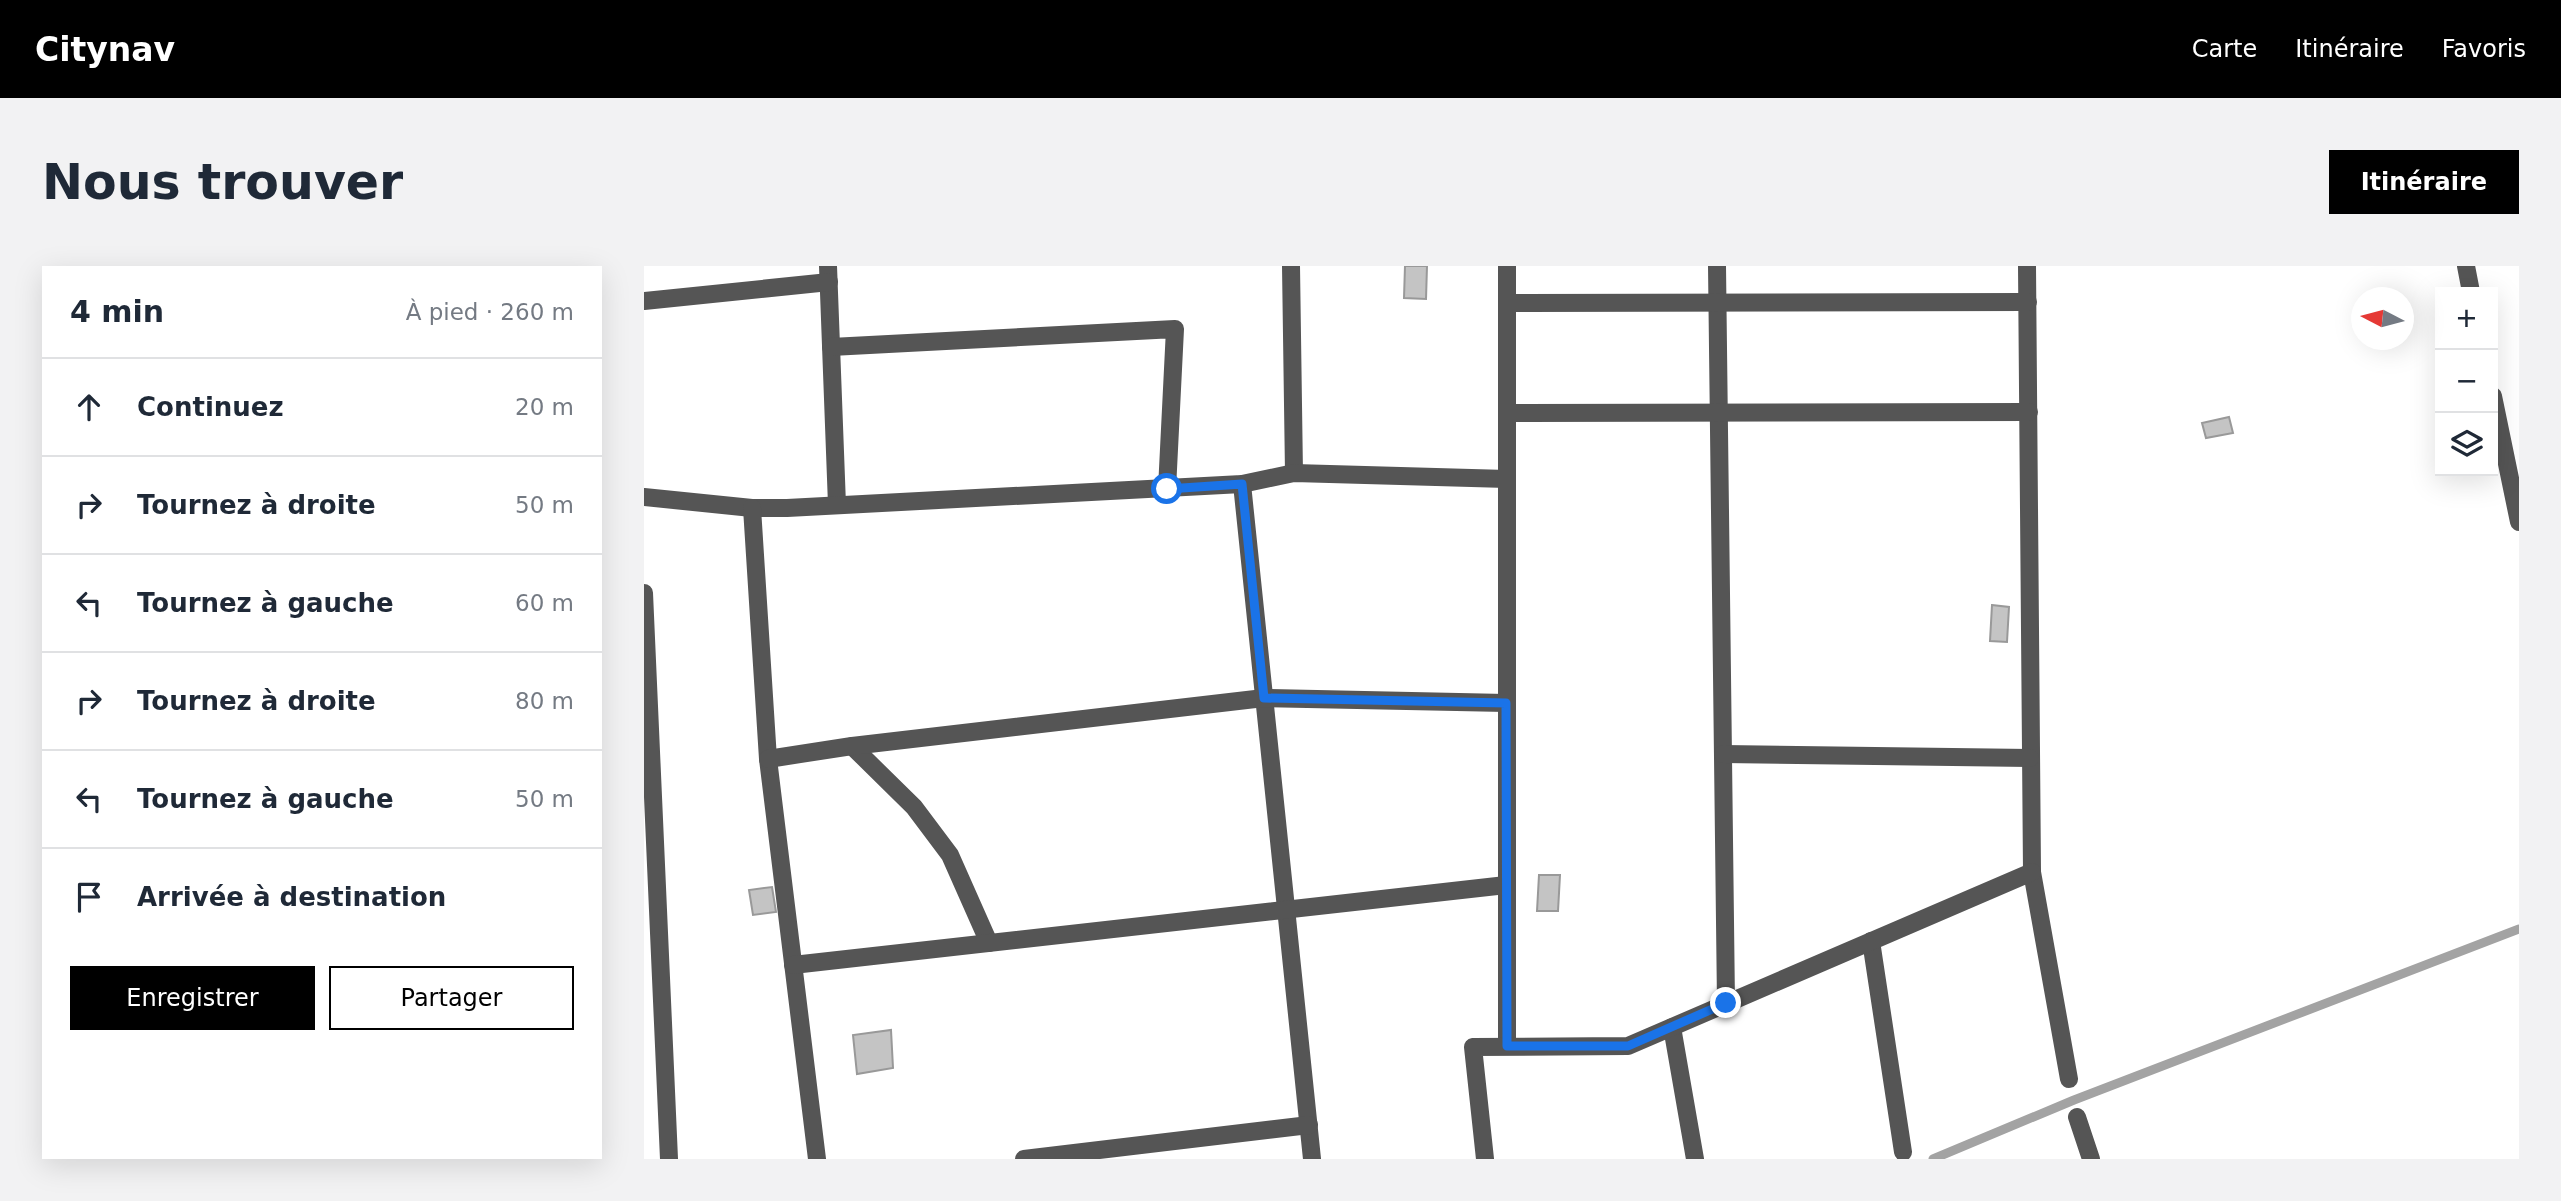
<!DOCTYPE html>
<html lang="fr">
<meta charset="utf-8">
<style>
:root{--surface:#fff;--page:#f2f2f3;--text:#1f2937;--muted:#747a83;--line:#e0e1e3;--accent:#000}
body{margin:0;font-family:"DejaVu Sans",sans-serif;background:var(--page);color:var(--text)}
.controls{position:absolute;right:21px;top:21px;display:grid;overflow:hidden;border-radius:0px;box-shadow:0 7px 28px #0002}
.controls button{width:63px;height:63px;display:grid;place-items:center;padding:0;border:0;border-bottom:2px solid var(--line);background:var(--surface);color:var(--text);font:35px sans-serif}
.compass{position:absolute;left:1707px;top:21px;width:63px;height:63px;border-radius:50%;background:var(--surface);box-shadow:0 7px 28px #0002;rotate:276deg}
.stop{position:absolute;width:21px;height:21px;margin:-16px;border:5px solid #1a73e8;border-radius:50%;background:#fff}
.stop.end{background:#1a73e8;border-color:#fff;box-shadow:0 2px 7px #0008}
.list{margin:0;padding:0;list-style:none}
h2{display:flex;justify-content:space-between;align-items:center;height:91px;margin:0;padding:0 28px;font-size:30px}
h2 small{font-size:23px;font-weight:400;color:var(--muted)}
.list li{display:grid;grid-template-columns:46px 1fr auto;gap:21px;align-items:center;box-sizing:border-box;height:98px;padding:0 28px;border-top:2px solid var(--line)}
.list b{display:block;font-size:26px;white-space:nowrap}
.list em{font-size:23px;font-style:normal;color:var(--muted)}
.actions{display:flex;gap:14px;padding:21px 28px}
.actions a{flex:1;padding:16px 0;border:2px solid var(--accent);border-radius:0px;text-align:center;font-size:24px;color:var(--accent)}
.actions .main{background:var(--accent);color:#fff}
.icon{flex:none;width:38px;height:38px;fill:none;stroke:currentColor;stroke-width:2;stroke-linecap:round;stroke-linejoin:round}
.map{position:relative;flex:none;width:1875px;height:893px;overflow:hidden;border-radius:0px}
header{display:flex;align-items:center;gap:42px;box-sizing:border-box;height:98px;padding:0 35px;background:var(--accent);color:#fff}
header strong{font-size:33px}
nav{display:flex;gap:38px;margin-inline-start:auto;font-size:24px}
.intro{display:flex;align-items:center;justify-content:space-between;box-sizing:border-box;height:168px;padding:0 42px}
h1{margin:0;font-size:49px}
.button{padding:18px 32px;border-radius:0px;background:var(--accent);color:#fff;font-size:24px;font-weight:700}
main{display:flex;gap:42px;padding:0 42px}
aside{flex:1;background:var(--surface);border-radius:0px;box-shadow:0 7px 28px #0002}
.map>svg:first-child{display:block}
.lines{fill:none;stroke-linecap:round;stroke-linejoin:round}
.stream{stroke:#a3a3a3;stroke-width:9}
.building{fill:#c4c4c4;stroke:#999;stroke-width:2}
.minor{stroke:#555;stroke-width:18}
.route{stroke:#1a73e8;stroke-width:9}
</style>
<header>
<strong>Citynav</strong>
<nav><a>Carte</a><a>Itinéraire</a><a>Favoris</a></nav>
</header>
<div class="intro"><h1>Nous trouver</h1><a class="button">Itinéraire</a></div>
<main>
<aside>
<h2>4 min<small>À pied · 260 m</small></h2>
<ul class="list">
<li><svg class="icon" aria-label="ahead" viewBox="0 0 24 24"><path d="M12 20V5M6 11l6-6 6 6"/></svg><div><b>Continuez</b></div><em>20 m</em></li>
<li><svg class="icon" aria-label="right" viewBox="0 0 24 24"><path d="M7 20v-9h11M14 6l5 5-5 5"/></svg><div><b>Tournez à droite</b></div><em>50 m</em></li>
<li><svg class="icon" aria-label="left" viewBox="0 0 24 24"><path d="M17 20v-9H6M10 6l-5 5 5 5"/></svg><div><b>Tournez à gauche</b></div><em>60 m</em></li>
<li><svg class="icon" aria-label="right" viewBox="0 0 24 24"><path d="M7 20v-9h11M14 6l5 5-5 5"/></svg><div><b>Tournez à droite</b></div><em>80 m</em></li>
<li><svg class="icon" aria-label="left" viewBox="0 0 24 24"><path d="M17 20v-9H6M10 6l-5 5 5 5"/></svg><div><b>Tournez à gauche</b></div><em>50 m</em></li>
<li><svg class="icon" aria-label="arrive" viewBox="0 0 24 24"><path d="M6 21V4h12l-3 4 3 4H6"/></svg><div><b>Arrivée à destination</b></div></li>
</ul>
<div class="actions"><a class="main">Enregistrer</a><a>Partager</a></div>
</aside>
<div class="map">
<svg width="1875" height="893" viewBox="0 0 1875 893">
<rect width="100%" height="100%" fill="#fff"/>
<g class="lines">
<polyline class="stream" points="1289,893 1430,834 1875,663"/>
</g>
<g class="building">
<polygon points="761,0 783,0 782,33 760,32"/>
<polygon points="1585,151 1589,167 1562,172 1558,157"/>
<polygon points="1348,339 1365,341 1363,376 1346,375"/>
<polygon points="895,609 916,609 914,645 893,645"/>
<polygon points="128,621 132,646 109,649 105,624"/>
<polygon points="247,764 249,802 213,808 209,769"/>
</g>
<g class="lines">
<g class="minor">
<polyline points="184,0 193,239"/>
<polyline points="647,0 650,207"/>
<polyline points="1073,0 1082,737"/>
<polyline points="1383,0 1388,606 1425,813"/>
<polyline points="1822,0 1827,26"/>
<polyline points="0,35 185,16"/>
<polyline points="863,37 1384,36"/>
<polyline points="187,81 531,63 523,223"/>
<polyline points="1849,130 1875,256"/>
<polyline points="863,147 1385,146"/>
<polyline points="598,218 668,893"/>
<polyline points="0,231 108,242 143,242 598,218 650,207 863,213"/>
<polyline points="108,242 124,493 173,893"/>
<polyline points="0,327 25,893"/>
<polyline points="208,480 270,541 306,589 345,677"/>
<polyline points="1079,488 1386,492"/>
<polyline points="124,493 208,480 620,432 862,437"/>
<polyline points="1227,675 1259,886"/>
<polyline points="149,699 862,619"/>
<polyline points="1028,761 1051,893"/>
<polyline points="863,780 863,0"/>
<polyline points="1433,851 1447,893"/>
<polyline points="380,893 665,859"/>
<polyline points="841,893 829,781 984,780 1388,606"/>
</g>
</g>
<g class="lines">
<polyline class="route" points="523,223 598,218 620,432 862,437 863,780 984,780 1082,737"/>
</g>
</svg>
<div class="controls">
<button>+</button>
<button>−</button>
<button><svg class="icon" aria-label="layers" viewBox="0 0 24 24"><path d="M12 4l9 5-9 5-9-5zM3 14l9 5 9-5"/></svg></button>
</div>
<svg class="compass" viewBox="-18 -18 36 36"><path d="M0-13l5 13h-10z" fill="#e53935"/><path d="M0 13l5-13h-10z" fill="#747a83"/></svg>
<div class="stop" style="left:523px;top:223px"></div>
<div class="stop end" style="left:1082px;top:737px"></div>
</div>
</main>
